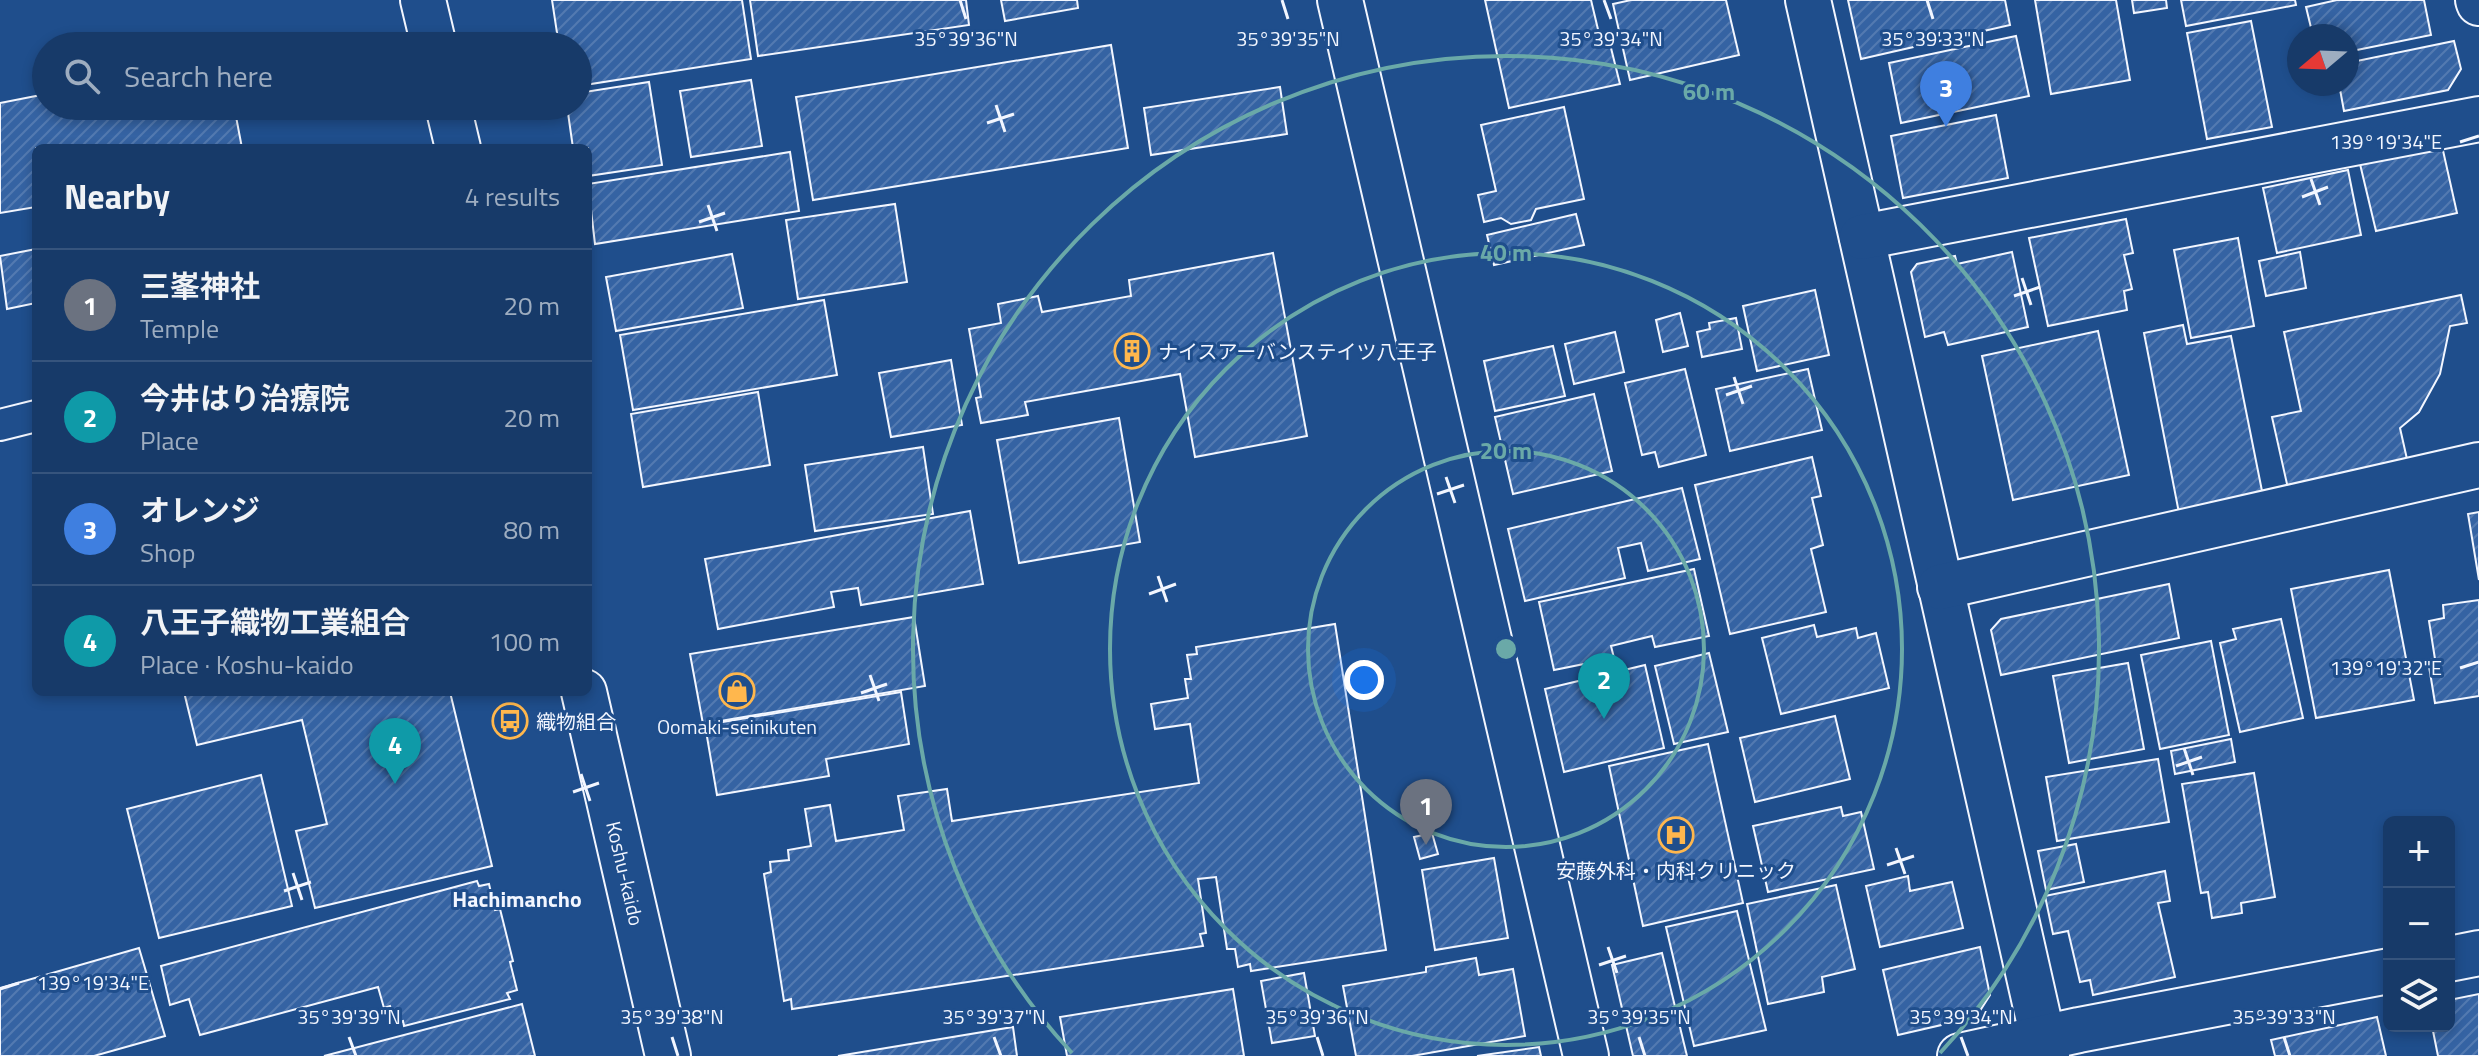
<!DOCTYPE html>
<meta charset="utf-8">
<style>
:root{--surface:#173a69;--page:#20416f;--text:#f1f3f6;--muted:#9eadc0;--line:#36547d;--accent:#95b2f1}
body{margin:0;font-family:"Titillium Web","Noto Sans JP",sans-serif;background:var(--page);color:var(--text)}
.controls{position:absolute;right:24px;bottom:24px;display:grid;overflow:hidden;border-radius:12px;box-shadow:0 4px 12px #0003}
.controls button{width:72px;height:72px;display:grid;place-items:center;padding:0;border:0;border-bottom:2px solid var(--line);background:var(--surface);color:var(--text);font:40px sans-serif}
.compass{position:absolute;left:2287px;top:24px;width:72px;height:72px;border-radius:50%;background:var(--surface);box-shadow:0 4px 12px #0003;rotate:251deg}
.you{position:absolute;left:1364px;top:680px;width:28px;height:28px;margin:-20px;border:6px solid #fff;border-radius:50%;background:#1a73e8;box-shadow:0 0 0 12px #1a73e833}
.badge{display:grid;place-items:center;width:52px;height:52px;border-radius:50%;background:var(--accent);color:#fff;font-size:26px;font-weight:700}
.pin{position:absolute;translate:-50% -66px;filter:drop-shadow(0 2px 4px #0008)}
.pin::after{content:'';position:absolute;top:42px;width:28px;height:24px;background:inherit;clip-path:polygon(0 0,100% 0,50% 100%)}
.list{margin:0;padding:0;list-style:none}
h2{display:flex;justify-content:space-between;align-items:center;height:104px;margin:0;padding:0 32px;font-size:34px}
h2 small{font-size:26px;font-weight:400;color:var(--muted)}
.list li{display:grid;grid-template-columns:52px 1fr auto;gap:24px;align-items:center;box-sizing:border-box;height:112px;padding:0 32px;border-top:2px solid var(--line)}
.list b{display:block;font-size:30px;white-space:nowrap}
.list p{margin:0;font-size:26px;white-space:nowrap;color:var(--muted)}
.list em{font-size:26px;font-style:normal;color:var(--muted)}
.icon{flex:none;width:44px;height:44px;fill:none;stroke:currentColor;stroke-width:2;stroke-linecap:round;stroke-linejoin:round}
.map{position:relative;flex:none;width:2479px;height:1056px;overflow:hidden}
.search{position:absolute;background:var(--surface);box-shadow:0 4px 12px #0003;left:32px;top:32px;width:560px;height:88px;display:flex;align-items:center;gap:20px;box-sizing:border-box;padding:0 28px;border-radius:44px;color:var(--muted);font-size:30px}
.panel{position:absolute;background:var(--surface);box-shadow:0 4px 12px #0003;left:32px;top:144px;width:560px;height:552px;border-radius:12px}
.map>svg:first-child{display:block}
.building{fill:url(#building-hatch);stroke:#f2f6ff;stroke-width:2}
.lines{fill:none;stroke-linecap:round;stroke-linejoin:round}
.lane-casing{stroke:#f2f6ff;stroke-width:34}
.street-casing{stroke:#f2f6ff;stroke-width:48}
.highway-casing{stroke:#f2f6ff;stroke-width:48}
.lane{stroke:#1f4e8c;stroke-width:30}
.street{stroke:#1f4e8c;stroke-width:44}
.highway{stroke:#1f4e8c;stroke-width:44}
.ticks{fill:none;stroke:#f2f6ff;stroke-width:3}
.ring{fill:none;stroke:#6aa9a8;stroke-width:4}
.labels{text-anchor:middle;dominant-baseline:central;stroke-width:6;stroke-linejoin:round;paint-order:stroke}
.poi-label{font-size:20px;fill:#f2f6ff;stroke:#1f4e8c;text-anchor:start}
.street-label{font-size:20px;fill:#f2f6ff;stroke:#1f4e8c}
.neighbourhood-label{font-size:22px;font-weight:bold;fill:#f2f6ff;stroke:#1f4e8c}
.ticks-label{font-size:20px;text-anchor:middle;fill:#f2f6ff;stroke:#1f4e8c;stroke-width:6;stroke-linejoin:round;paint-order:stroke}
.centre{fill:#6aa9a8;stroke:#1f4e8c;stroke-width:4}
.ring-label{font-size:24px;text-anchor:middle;font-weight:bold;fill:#6aa9a8;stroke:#1f4e8c;stroke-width:6;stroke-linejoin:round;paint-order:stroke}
</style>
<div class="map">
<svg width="2479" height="1056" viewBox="0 0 2479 1056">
<defs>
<pattern id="building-hatch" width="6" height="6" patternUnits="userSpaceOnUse" patternTransform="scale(2)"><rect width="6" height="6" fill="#3563a3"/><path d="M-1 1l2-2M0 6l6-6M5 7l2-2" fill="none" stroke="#537ab1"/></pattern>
</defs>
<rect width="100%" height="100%" fill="#1f4e8c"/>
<g class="building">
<polygon points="552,0 742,0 751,59 578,86 578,46 559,46"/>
<polygon points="750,0 966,0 969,25 758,56"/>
<polygon points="1001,0 1077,0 1078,8 1005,21"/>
<polygon points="1485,0 1591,0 1601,42 1609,40 1620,84 1509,108"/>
<polygon points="1631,0 1726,0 1739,55 1630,80 1613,4"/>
<polygon points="1848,0 2005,0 2010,25 1861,59"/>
<polygon points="2035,0 2116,0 2130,80 2051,94"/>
<polygon points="2132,0 2166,0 2167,8 2134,13"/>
<polygon points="2181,0 2295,0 2296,5 2186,26"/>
<polygon points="2337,0 2424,0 2431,35 2347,52 2347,36 2313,36 2306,7"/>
<polygon points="2251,21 2272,127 2207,139 2187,33"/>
<polygon points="2016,36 2029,96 1901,123 1889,63"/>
<polygon points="2454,41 2461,69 2448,90 2344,111 2339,84 2347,84 2347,63"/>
<polygon points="1111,45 1128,148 813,200 796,97"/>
<polygon points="751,80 762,146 691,157 680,91"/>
<polygon points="649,82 662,165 588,176 588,148 573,148 567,106 578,106 578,93"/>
<polygon points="1280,87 1287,134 1151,155 1144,108"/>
<polygon points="46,94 46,106 234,106 242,148 36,148 36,207 0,213 0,103"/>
<polygon points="1564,107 1584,199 1536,209 1531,220 1511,224 1501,218 1484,222 1478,195 1496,191 1481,125"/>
<polygon points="1996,115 2008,178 1903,198 1891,136"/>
<polygon points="2442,146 2457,213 2376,231 2360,164"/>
<polygon points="790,152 799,211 595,244 588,184"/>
<polygon points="2348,170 2361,235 2277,253 2263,188"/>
<polygon points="895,204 907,282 798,299 786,220"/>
<polygon points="1576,214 1584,245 1494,265 1487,235"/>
<polygon points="2126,219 2133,253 2124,255 2132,289 2124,291 2127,310 2048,326 2029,238"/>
<polygon points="2238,238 2254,326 2191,338 2174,250"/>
<polygon points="36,249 36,303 7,309 0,256"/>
<polygon points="2012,252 2028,327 1948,345 1944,332 1925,337 1911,272 1917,264 1955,256 1957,264"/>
<polygon points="2300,252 2306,288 2266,296 2259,261"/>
<polygon points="1273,253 1307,436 1195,457 1180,374 1025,402 1028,415 981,423 976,398 981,397 969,329 1001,323 998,304 1038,296 1042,312 1131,296 1129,280"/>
<polygon points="732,254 743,308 616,331 606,277"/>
<polygon points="1815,290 1829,355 1757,371 1743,306"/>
<polygon points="2461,295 2467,323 2450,326 2440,374 2419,412 2400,428 2409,468 2289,493 2272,417 2301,411 2284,332"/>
<polygon points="824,300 837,375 633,410 620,335"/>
<polygon points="1680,313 1688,346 1663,352 1656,320"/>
<polygon points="1736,318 1742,349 1702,357 1697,332 1710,329 1709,323"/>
<polygon points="2183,325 2187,344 2231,336 2263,496 2179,513 2144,333"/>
<polygon points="2098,331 2129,475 2013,500 1982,356"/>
<polygon points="1615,332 1624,372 1574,384 1565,344"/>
<polygon points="1553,346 1565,396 1495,411 1484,361"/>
<polygon points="951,360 962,425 891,437 879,373"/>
<polygon points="1685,369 1706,455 1659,467 1655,452 1642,455 1625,383"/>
<polygon points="1808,369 1822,430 1730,451 1716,389"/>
<polygon points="758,392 770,465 643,487 631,414"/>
<polygon points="1594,394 1612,471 1513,494 1495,417"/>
<polygon points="1119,418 1140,542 1019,563 997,440"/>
<polygon points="923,447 933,514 815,531 805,465"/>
<polygon points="1812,457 1821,496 1812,498 1823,545 1811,549 1826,612 1730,634 1695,485"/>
<polygon points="1682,488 1700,559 1648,571 1641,543 1618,548 1625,578 1525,601 1508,529"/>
<polygon points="970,511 983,584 861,605 858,588 831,592 834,607 718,629 705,559"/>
<polygon points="2479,512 2479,580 2468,514"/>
<polygon points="1694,569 1709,636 1655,647 1652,636 1611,646 1614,658 1554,670 1539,602"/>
<polygon points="2389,570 2414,700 2316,718 2291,589"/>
<polygon points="2169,584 2179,638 2001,675 1991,630 2001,619"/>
<polygon points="2479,600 2479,696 2435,703 2428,660 2435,659 2429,621 2444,618 2443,605"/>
<polygon points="914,617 925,686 703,724 690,654"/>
<polygon points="2281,619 2303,718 2240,732 2220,643 2236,639 2233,629"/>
<polygon points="1335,624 1386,950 1251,971 1250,964 1238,967 1235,949 1227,949 1216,877 1198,879 1206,933 1200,934 1203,946 792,1009 791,999 784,1001 764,874 771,872 770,862 789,860 788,850 811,846 805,809 830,805 836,841 904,830 898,796 947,789 952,821 1199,783 1190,724 1155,729 1151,704 1188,698 1185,679 1191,679 1187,655 1197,654 1196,647"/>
<polygon points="1814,625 1817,637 1856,628 1858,638 1876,633 1889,688 1781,714 1762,638"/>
<polygon points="2211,641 2229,735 2160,749 2141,655"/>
<polygon points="1709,653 1728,732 1674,744 1655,666"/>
<polygon points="2128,663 2144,749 2069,763 2053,676"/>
<polygon points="1645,665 1664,748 1564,772 1545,689"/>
<polygon points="184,692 450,692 492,866 315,908 296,831 327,824 302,720 197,745"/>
<polygon points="901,692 909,744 826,759 829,776 717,795 705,725"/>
<polygon points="1835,716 1850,779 1755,802 1740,738"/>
<polygon points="2231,739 2235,762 2175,774 2171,751"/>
<polygon points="1708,744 1743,903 1643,926 1609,766"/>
<polygon points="2158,759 2169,822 2057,841 2046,777"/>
<polygon points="2254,773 2275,897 2241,903 2242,913 2212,918 2208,892 2201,893 2182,784"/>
<polygon points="261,775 292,906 159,938 127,809"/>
<polygon points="1841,807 1843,816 1861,812 1874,869 1768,892 1753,826"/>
<polygon points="1432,833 1438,854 1420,859 1414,837"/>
<polygon points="2076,844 2084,882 2046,890 2038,851"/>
<polygon points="1494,858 1508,938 1435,950 1422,870"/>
<polygon points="2165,871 2170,901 2158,903 2175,977 2093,995 2090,980 2080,982 2068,931 2053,934 2045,896"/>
<polygon points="1908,876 1910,891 1952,882 1963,928 1880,947 1866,886"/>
<polygon points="477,881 479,886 489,884 495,910 500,909 513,961 510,962 517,990 507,993 510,999 404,1026 403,1021 395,1023 390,1006 384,1008 378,987 200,1035 189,999 170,1005 161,966"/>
<polygon points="1836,885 1855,969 1822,977 1824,992 1768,1004 1747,904"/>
<polygon points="1737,911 1766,1030 1694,1046 1666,927"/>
<polygon points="1980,947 1990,995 1976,1017 1898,1035 1883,970"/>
<polygon points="139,948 165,1036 94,1056 0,1056 0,988"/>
<polygon points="1662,953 1687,1056 1633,1056 1612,965"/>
<polygon points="1476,958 1479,975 1513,969 1525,1036 1412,1056 1356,1056 1343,986 1426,972 1426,967"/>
<polygon points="1304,973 1315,1036 1272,1043 1261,981"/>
<polygon points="1233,989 1244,1056 1067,1056 1060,1017"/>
<polygon points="2479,994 2479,1056 2438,1056 2432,1026 2449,1026 2449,1000"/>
<polygon points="522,1004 535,1056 324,1056"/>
<polygon points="2377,1017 2386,1056 2275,1056 2271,1040"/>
<polygon points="1013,1027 1017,1056 838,1056"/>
<polygon points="1539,1047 1541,1056 1477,1056"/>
</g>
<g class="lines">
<defs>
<polyline id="lane" points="0,425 36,416"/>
<g id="street">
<polyline points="1340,0 1586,1056"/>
<polyline points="1808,0 2047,1056"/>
<polyline points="2478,0 2479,3"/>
<polyline points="1862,237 2479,119"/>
<polyline points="1940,587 2479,465"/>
<polyline points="2449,959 2479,953"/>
<polyline points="1960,1056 2079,1030 2389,971"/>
</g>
<g id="highway">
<polyline points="423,0 434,46"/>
<polyline points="448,106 458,148"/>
<path id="s1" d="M584,692L668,1056"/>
</g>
</defs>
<use href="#lane" class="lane-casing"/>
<use href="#street" class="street-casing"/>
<use href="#highway" class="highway-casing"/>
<use href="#lane" class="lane"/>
<use href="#street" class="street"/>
<use href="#highway" class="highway"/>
</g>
<path class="ticks" d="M960,0L966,19M1282,0L1288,19M1604,0L1611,19M1927,0L1933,19M996,105L1005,132M987,123L1014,114M2460,142L2479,136M2311,179L2320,205M2302,197L2328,187M708,205L717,231M699,222L725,213M2022,278L2031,305M2014,296L2040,287M1734,377L1743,404M1726,395L1752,386M1446,477L1455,503M1437,494L1464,485M1158,576L1167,602M1149,594L1176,584M2460,668L2479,662M870,675L879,701M861,693L887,684M2184,748L2193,775M2176,766L2202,757M581,774L590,801M573,792L599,783M1896,848L1905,874M1887,865L1914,856M293,873L302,900M284,891L311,882M1608,947L1617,973M1599,965L1626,956M0,989L19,983M349,1037L356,1056M672,1037L678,1056M994,1037L1001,1056M1317,1037L1323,1056M1639,1037L1645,1056M1961,1037L1968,1056M2284,1037L2290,1056"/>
<g class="ring">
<circle cx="1506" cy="649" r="198"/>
<circle cx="1506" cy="649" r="396"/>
<path d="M1072 1053A593 593 0 1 1 1940 1053"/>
</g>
<defs>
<symbol id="building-ring" viewBox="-11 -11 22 22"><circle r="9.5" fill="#1f4e8c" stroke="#ffb74d" stroke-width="1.5"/><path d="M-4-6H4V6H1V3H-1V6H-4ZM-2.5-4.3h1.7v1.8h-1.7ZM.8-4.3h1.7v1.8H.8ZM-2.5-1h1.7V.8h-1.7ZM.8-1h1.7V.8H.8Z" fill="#ffb74d"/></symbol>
<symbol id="shop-ring" viewBox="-11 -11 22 22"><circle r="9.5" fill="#1f4e8c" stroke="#ffb74d" stroke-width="1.5"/><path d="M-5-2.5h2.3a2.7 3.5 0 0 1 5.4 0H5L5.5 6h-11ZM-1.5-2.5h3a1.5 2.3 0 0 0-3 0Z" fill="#ffb74d"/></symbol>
<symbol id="bus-ring" viewBox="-11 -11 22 22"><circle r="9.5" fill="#1f4e8c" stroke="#ffb74d" stroke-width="1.5"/><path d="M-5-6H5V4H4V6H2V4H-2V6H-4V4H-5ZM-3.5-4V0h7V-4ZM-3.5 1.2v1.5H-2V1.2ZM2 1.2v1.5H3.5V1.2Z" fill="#ffb74d"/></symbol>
<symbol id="hospital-ring" viewBox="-11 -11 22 22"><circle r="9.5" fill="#1f4e8c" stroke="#ffb74d" stroke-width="1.5"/><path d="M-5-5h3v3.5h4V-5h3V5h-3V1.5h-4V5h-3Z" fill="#ffb74d"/></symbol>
</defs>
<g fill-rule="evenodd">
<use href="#building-ring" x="1112" y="331" width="40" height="40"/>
<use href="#shop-ring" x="717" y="671" width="40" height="40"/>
<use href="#bus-ring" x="490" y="701" width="40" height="40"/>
<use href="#hospital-ring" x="1656" y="815" width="40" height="40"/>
</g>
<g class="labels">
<g class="poi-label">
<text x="1158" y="351">ナイスアーバンステイツ八王子</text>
<text x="536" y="721">織物組合</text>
<text x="737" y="726" text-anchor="middle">Oomaki-seinikuten</text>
<text x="1676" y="870" text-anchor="middle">安藤外科・内科クリニック</text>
</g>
<g class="street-label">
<text stroke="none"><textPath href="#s1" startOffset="186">Koshu-kaido</textPath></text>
</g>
<g class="neighbourhood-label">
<text x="517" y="899">Hachimancho</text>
</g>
</g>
<g class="ticks-label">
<text x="966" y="46">35°39'36"N</text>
<text x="1288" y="46">35°39'35"N</text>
<text x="1611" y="46">35°39'34"N</text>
<text x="1933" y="46">35°39'33"N</text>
<text x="2386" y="149">139°19'34"E</text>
<text x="2386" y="675">139°19'32"E</text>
<text x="93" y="990">139°19'34"E</text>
<text x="349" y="1024">35°39'39"N</text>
<text x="672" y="1024">35°39'38"N</text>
<text x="994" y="1024">35°39'37"N</text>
<text x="1317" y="1024">35°39'36"N</text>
<text x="1639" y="1024">35°39'35"N</text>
<text x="1961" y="1024">35°39'34"N</text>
<text x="2284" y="1024">35°39'33"N</text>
</g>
<circle cx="1506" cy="649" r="12" class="centre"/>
<g class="ring-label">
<text x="1709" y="100">60 m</text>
<text x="1506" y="261">40 m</text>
<text x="1506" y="459">20 m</text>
</g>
</svg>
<div class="controls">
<button>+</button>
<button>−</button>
<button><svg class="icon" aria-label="layers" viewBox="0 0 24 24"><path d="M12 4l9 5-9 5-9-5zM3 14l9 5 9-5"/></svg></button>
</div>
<svg class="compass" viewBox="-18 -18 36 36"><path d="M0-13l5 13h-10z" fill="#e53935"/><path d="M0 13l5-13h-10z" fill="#9eadc0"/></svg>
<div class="you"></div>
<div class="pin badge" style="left:1426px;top:845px;background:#6b7280">1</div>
<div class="pin badge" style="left:1604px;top:719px;background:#0f9aa8">2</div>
<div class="pin badge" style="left:1946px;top:127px;background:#3f7fe0">3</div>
<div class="pin badge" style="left:395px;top:784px;background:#0f9aa8">4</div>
<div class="search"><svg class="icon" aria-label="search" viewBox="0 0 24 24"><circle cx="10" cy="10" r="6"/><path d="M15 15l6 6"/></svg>Search here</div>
<section class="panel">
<h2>Nearby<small>4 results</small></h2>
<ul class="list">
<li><span class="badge" style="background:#6b7280">1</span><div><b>三峯神社</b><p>Temple</p></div><em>20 m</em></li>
<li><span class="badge" style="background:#0f9aa8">2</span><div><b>今井はり治療院</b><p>Place</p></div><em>20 m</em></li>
<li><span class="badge" style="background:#3f7fe0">3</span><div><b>オレンジ</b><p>Shop</p></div><em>80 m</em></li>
<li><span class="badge" style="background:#0f9aa8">4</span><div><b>八王子織物工業組合</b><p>Place · Koshu-kaido</p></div><em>100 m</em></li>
</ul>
</section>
</div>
